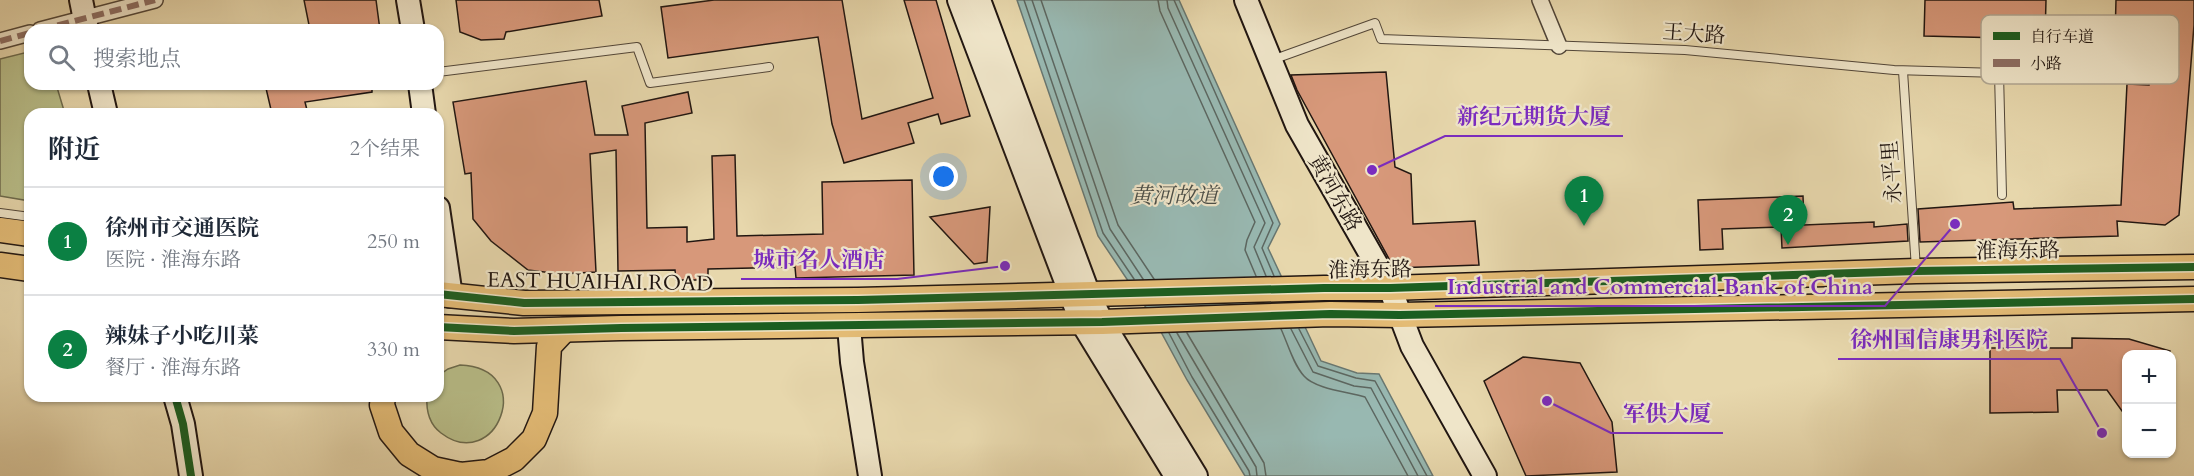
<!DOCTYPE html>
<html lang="zh">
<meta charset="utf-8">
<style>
:root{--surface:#fff;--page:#f6f6f7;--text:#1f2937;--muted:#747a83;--line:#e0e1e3;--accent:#0b8043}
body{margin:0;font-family:Cardo,"Noto Serif SC",serif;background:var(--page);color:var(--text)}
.controls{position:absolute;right:18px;bottom:18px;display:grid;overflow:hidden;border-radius:12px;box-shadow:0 2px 4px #0004}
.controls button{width:54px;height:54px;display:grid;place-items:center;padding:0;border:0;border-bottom:2px solid var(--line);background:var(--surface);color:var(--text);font:30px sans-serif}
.you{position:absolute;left:944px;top:177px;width:21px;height:21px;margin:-15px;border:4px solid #fff;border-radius:50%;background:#1a73e8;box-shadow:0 0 0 9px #1a73e833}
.badge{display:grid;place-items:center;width:39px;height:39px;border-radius:50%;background:var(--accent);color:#fff;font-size:20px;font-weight:700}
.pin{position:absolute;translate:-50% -50px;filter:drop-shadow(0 2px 3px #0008)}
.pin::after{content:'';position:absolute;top:32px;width:21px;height:18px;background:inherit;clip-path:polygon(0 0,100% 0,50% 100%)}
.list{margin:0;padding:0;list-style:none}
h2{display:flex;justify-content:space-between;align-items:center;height:78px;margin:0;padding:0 24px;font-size:26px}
h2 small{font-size:20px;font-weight:400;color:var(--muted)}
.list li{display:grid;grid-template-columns:39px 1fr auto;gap:18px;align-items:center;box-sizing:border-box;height:108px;padding:0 24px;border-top:2px solid var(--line)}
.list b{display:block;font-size:22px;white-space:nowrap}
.list p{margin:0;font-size:20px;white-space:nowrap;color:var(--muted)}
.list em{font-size:20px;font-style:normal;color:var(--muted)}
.icon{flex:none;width:33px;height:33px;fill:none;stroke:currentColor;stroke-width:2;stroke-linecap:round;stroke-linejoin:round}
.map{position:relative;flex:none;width:2194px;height:476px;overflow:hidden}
.search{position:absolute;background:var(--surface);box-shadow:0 2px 4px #0004;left:24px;top:24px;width:420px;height:66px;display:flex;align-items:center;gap:15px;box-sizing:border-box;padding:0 21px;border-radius:18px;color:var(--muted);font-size:22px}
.panel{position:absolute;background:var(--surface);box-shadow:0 2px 4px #0004;left:24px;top:108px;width:420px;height:294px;border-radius:18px}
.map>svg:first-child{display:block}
.green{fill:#b8bd88;stroke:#6c6a4c;stroke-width:1.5}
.water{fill:#98b8b1;stroke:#687771;stroke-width:1.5}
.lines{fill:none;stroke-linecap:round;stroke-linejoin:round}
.shore{stroke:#5c6761;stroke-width:1.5}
.building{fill:#d7987a;stroke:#211611;stroke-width:1.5}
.lane-casing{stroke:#524638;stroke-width:10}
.street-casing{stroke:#524638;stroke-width:18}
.secondary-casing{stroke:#211611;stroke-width:26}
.primary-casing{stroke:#211611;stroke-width:27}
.lane{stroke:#efe5c9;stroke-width:8}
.street{stroke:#efe5c9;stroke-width:15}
.secondary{stroke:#efe5c9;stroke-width:22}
.primary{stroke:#e4bc76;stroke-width:24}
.quiet{stroke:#8d6e63;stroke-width:6;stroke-dasharray:12 6;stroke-linecap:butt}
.cycleway-casing{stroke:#efe5c9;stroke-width:11}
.cycleway{stroke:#1b5e20;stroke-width:8}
.labels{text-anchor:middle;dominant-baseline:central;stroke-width:4.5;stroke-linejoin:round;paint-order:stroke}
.street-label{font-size:21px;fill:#211611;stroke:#efe5c9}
.water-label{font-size:22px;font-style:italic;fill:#4b4f49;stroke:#efe5c9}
.key{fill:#efe5c9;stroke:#b1a792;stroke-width:1.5}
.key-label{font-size:16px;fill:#211611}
.leader{fill:none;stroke:#7b2cbf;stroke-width:2}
.callout-dot{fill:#7b2cbf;stroke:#efe5c9;stroke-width:2}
.callout-label{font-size:22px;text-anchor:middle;font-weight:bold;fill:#7b2cbf;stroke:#efe5c9;stroke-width:4.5;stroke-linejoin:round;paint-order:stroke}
</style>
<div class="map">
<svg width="2194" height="476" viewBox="0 0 2194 476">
<rect width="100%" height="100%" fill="#e7d7ac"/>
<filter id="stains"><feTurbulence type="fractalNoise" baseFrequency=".00333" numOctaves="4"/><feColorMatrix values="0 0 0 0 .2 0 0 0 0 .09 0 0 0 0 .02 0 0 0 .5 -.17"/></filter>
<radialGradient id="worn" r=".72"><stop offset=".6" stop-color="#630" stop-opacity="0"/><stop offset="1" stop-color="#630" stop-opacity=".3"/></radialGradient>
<g class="green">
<polygon points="28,52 30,54 30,84 56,84 65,114 30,114 30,201 0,196 0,59"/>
<path d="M460,365C539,368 496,475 441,433C429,424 426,410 427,396H438V376L448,369Z"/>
</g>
<polygon class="water" points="1017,0 1179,0 1280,224 1268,248 1321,361 1357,373 1379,374 1433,476 1245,476 1187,380 1155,321 1098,236"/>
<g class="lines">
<g class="shore">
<polyline points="1024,0 1103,233 1134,279"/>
<polyline points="1032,0 1110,229 1143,279"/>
<polyline points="1041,0 1118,225 1154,279"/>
<polyline points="1158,0 1160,11 1255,222 1247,240 1245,250 1256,276"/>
<polyline points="1167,0 1168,8 1265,223 1254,247 1266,276"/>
<polyline points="1174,0 1273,223 1262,248 1274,276"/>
<path d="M1281,329C1288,344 1293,364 1304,376C1315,389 1349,392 1365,397L1408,476"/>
<polyline points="1291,329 1313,372 1354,386 1371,388 1418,476"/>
<polyline points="1299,329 1318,366 1356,378 1375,381 1427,476"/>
<polyline points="1169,333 1192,377 1249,471 1250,476"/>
<polyline points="1177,333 1256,467 1257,476"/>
<polyline points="1187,333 1264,463 1266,476"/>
</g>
</g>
<g class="building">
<polygon points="304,0 376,0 380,30 355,30 354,25 310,30"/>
<polygon points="456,0 599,0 602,16 506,32 504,39 481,40 460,32"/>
<polygon points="714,0 842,0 862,119 933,98 904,0 936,0 970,116 941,124 938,114 908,123 914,143 844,163 832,124 818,37 668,58 661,7"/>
<polygon points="1925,0 2046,0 2045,39 1924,36"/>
<polygon points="2116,0 2194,0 2194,25 2179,215 2165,225 2117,221 2118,236 1920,242 1918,209 2013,202 2014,209 2121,205 2127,84 2149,85 2150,38 2115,38"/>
<polygon points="1386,72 1395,167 1411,174 1413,224 1475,221 1479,265 1394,268 1297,90 1291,75"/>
<polygon points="586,81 595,135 628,135 622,106 688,92 692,113 645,123 647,228 687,227 687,242 714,239 712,156 735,155 737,236 823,234 822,182 912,180 914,275 796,278 795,267 708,269 708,280 676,280 675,270 618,271 616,150 590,154 596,272 561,274 528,270 491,241 473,219 471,173 465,174 453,102"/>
<polygon points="265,84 372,84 372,92 305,102 308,114 272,114"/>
<polygon points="1803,196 1804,225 1874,222 1874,227 1907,224 1908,241 1782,248 1781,227 1722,229 1723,249 1700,250 1698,200"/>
<polygon points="990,207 987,262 974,264 930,217"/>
<polygon points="2072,338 2129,339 2170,351 2169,354 2127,354 2127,418 2107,390 2057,390 2058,412 1990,413 1990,348 2072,348"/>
<polygon points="1523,357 1580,363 1612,422 1617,472 1526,476 1484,381"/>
</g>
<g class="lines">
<defs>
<g id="lane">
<polyline points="1272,60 1375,23 1381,39 1685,50 1894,70 2132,77"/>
<polyline points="1903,71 1916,269"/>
<polyline points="438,72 637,47 650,83 769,67"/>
<polyline points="1999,73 2002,195"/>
<polyline points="0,213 30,217"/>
</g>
<g id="street">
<polyline points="1540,0 1559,46"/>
<polyline points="40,30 155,0"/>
<polyline points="0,41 30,33"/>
</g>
<g id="secondary">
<polyline points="81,0 87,30"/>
<polyline points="408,0 413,30"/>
<polyline points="959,0 1081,321 1176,476"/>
<polyline points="979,0 1089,295 1102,322 1196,476"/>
<polyline points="1246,0 1297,125 1390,288 1412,346 1485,476"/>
<polyline points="99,84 106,114"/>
<polyline points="420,84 424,114"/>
<polyline points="438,208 451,296"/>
<polyline points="849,326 852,362 870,476"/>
<polyline points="175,396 183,424 191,476"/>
</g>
<g id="primary">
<polyline points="0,230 30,234"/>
<polyline points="0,265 30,269"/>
<polyline points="438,294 524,303 858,300 1324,288 1390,288 1916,271 2194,267"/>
<polyline points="438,327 514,331 621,328 1102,322 1330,314 1400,315 2194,299"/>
<polyline points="383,396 382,405 391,432 409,454 433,469 461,475 489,472 514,459 534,439 545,413 549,346 564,330"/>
</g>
</defs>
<use href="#lane" class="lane-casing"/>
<use href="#street" class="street-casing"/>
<use href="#secondary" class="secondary-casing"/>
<use href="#primary" class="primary-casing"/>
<use href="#lane" class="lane"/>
<use href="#street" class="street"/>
<use href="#secondary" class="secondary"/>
<use href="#primary" class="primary"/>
<g class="quiet">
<polyline points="40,30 155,0"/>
<polyline points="0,41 30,33"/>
</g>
<defs>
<g id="cycleway">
<polyline points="438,294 524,303 858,300 1324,288 1390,288 1916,271 2194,267"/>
<polyline points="438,327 514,331 621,328 1102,322 1330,314 1400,315 2194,299"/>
<polyline points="175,396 183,424 191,476"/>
</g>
</defs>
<use href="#cycleway" class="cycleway-casing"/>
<use href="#cycleway" class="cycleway"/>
</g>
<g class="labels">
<g class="street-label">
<text transform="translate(1694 34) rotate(4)">王大路</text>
<text transform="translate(1892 172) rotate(-94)">永平里</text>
<text transform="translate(1335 193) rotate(60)">黄河东路</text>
<text transform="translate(2018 251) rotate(-1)">淮海东路</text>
<text transform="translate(1370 270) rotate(-1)">淮海东路</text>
<text transform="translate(600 282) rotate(1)">EAST HUAIHAI ROAD</text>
</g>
<g class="water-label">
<text x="1174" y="196">黄河故道</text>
</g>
</g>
<rect x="1981" y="15" width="198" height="69" rx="9" class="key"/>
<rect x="1993" y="32" width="27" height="8" fill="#1b5e20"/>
<rect x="1993" y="59" width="27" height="8" fill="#8d6e63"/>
<g class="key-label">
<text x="2030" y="42">自行车道</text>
<text x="2030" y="69">小路</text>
</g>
<path class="leader" d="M1372 170L1445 136H1623M1005 266L897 279H741M1955 224L1885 306H1435M2102 433L2060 359H1838M1547 401L1611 433H1723"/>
<g class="callout-dot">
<circle cx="1372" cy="170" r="6"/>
<circle cx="1005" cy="266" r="6"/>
<circle cx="1955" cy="224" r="6"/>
<circle cx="2102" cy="433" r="6"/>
<circle cx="1547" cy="401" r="6"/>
</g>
<g class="callout-label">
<text x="1534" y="124">新纪元期货大厦</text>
<text x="819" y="267">城市名人酒店</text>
<text x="1660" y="294">Industrial and Commercial Bank of China</text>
<text x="1949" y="347">徐州国信康男科医院</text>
<text x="1667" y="421">军供大厦</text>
</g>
<rect width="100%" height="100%" filter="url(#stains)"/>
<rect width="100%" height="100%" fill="url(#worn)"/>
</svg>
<div class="controls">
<button>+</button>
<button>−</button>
</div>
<div class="you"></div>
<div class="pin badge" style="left:1584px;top:226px">1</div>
<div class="pin badge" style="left:1788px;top:245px">2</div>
<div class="search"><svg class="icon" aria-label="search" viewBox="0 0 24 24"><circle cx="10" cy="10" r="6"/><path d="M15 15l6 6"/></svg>搜索地点</div>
<section class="panel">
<h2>附近<small>2个结果</small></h2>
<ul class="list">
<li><span class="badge">1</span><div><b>徐州市交通医院</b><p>医院 · 淮海东路</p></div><em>250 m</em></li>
<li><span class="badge">2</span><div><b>辣妹子小吃川菜</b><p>餐厅 · 淮海东路</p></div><em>330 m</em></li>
</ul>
</section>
</div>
